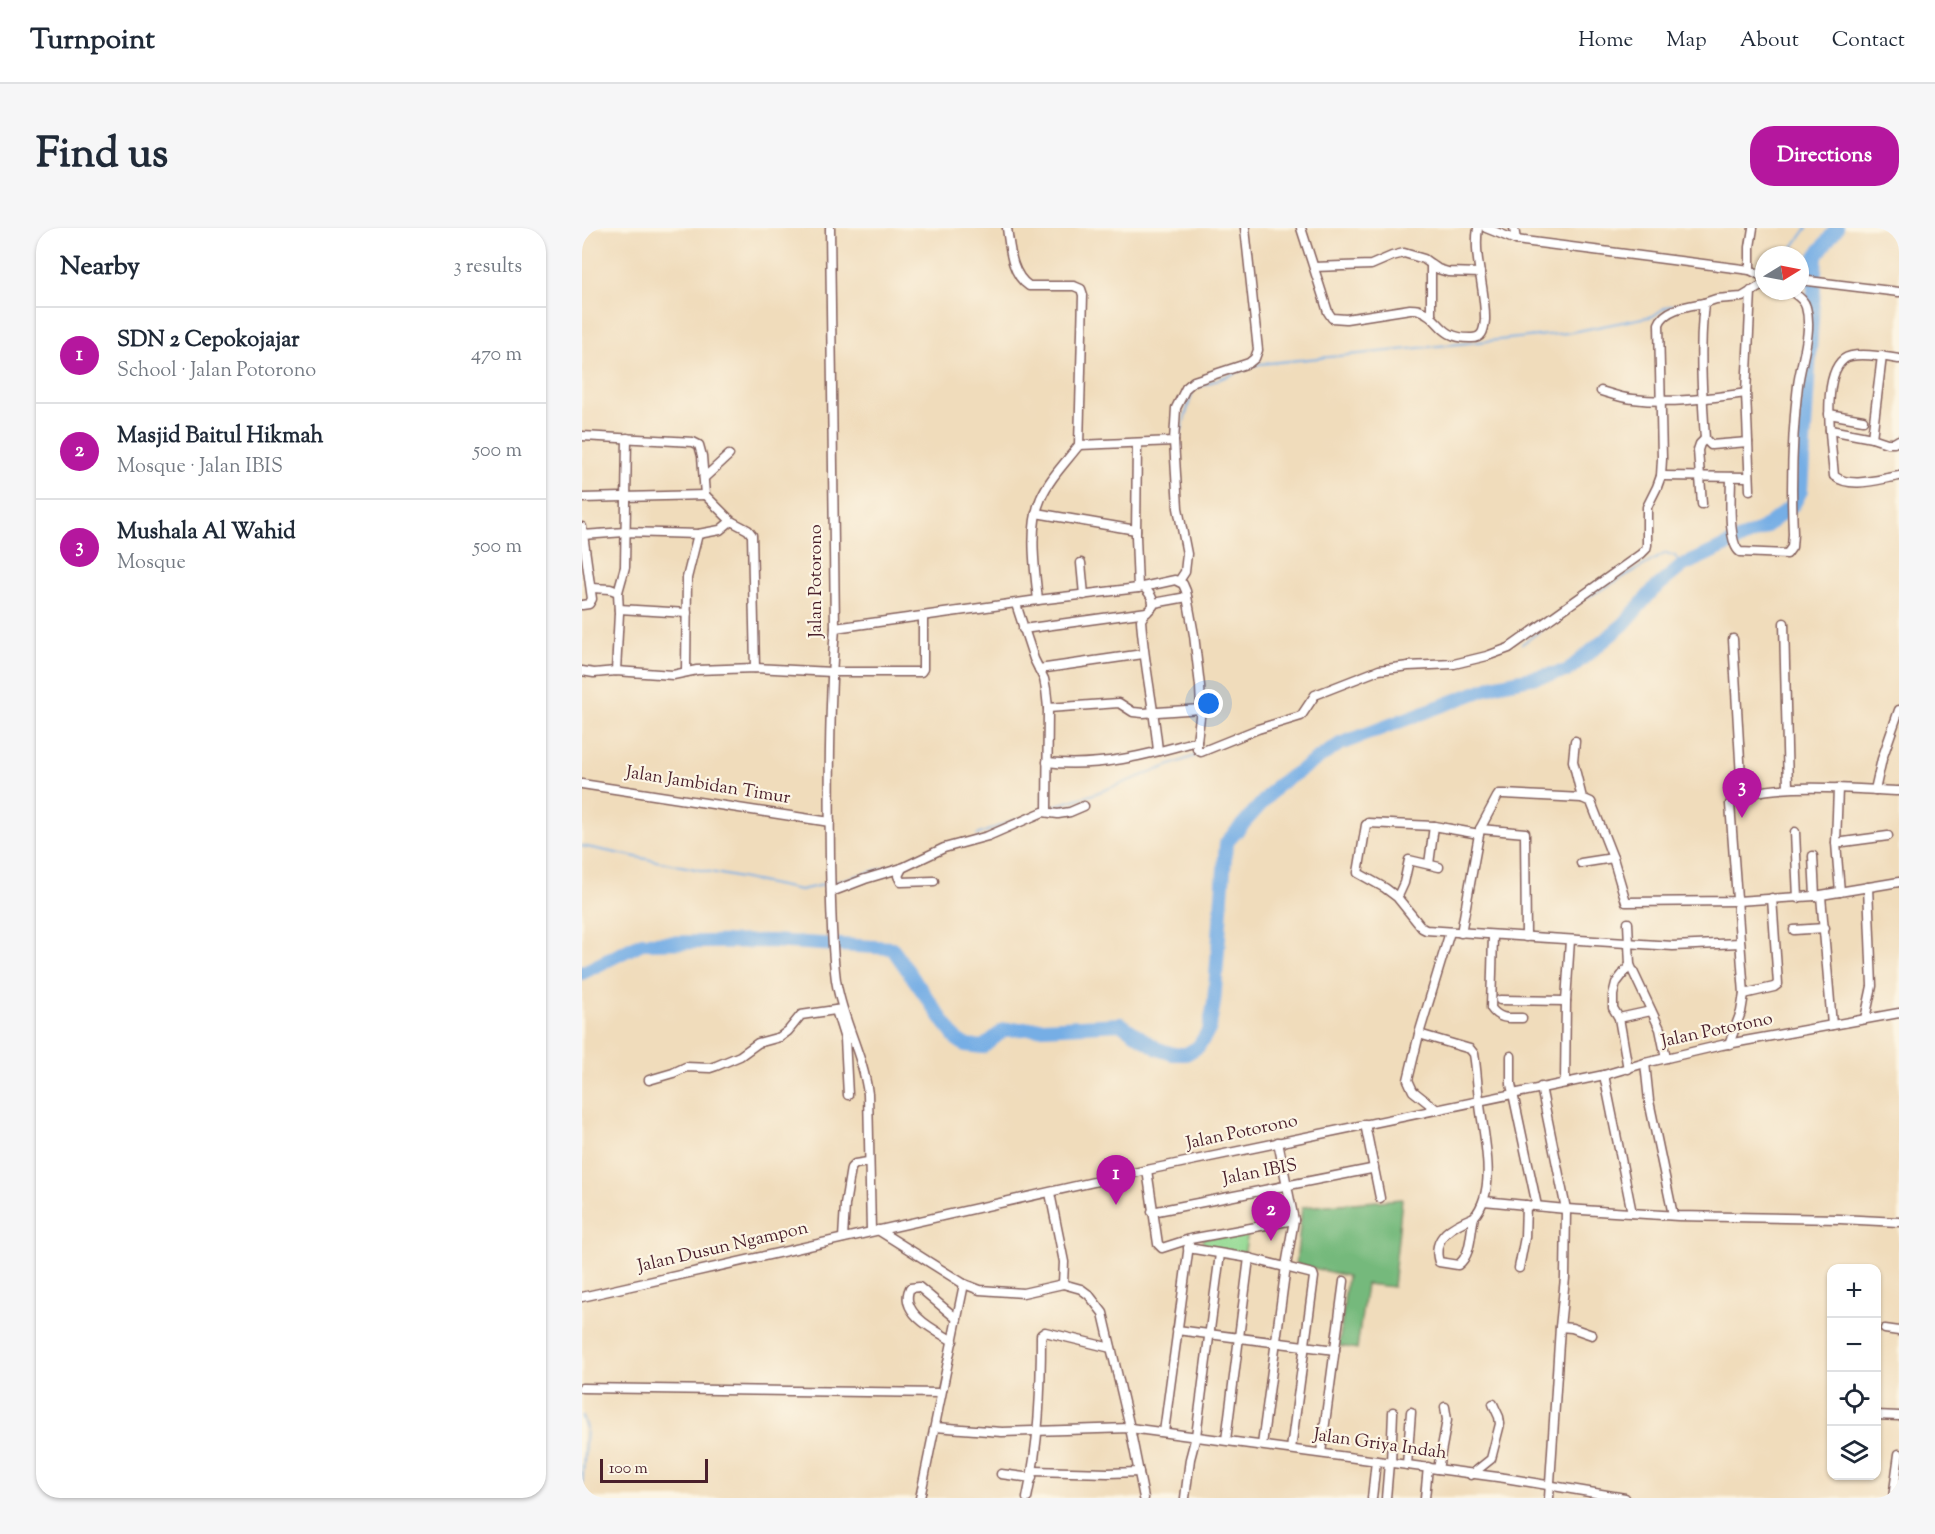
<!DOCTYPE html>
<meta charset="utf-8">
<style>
:root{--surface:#fff;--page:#f6f6f7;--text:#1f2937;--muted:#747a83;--line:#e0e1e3;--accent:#b5179e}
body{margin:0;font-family:"Sorts Mill Goudy",serif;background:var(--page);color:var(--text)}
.controls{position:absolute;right:18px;bottom:18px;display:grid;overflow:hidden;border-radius:12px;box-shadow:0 2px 4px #0004}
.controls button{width:54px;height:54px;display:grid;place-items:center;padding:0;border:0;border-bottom:2px solid var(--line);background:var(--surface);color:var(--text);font:30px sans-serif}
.compass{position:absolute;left:1173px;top:18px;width:54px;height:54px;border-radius:50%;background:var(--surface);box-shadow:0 2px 4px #0004;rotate:80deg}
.scale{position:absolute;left:18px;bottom:15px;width:108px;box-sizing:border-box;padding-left:6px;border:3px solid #4a1f2b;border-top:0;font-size:16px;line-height:21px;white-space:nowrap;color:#4a1f2b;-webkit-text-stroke:4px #fcf5e5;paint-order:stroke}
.you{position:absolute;left:627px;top:476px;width:21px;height:21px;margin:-15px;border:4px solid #fff;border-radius:50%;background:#1a73e8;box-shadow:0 0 0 9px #1a73e833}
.badge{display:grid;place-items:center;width:39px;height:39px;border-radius:50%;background:var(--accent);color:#fff;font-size:20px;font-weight:700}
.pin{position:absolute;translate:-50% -50px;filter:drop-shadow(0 2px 3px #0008)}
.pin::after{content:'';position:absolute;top:32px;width:21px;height:18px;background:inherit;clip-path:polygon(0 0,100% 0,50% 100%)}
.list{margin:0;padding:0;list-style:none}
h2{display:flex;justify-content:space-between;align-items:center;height:78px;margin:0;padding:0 24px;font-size:26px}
h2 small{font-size:20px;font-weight:400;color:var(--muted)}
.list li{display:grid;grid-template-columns:39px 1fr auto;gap:18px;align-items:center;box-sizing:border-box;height:96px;padding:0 24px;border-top:2px solid var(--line)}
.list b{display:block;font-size:22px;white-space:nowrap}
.list p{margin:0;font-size:20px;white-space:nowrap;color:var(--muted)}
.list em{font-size:20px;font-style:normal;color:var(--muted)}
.icon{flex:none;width:33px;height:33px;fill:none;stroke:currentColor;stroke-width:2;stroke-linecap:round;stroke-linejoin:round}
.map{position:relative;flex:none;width:1317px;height:1270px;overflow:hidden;border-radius:24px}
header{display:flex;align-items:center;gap:36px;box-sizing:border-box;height:84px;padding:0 30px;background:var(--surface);border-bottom:2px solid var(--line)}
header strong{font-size:28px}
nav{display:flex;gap:33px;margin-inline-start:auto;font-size:21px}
.intro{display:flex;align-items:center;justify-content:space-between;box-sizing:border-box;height:144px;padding:0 36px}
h1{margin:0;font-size:42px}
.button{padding:15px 27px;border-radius:24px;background:var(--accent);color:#fff;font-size:21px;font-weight:700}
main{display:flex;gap:36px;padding:0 36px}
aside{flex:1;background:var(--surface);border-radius:24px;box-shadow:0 2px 4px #0004}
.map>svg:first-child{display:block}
.green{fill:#92d992;stroke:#6e7c5e;stroke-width:1.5}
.forest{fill:#75b97c;stroke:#606c54;stroke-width:1.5}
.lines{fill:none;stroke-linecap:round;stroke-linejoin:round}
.stream{stroke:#76aee5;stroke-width:2}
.river{stroke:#76aee5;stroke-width:14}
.minor-casing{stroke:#84615d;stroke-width:11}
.minor{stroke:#fff;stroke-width:8}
.labels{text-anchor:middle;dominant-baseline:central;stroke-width:4.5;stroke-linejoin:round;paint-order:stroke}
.street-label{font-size:18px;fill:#4a1f2b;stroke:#fcf5e5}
</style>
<header>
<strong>Turnpoint</strong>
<nav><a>Home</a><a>Map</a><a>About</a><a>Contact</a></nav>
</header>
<div class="intro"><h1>Find us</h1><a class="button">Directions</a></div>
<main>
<aside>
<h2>Nearby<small>3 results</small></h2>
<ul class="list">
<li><span class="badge">1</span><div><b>SDN 2 Cepokojajar</b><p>School · Jalan Potorono</p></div><em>470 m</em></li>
<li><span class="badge">2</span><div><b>Masjid Baitul Hikmah</b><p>Mosque · Jalan IBIS</p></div><em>500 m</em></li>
<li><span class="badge">3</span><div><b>Mushala Al Wahid</b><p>Mosque</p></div><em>500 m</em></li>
</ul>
</aside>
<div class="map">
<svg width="1317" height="1270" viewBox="0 0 1317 1270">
<rect width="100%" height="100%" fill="#fcf5e5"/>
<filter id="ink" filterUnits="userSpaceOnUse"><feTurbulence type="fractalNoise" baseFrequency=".0167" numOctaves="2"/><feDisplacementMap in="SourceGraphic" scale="12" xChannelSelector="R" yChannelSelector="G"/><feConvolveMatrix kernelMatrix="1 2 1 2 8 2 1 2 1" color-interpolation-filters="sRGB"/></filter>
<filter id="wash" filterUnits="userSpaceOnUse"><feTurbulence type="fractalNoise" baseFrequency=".008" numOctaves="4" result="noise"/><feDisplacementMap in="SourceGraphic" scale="24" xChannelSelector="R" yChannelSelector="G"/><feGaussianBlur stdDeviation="1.35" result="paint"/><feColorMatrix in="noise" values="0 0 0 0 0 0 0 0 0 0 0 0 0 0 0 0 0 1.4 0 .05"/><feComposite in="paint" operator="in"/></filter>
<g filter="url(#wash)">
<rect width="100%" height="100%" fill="#f0dcbb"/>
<polygon class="green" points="666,1004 662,1027 620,1020 621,1010"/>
<polygon class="forest" points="820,971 811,1059 784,1056 775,1121 757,1118 765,1048 714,1036 720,979"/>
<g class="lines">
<g class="stream">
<polyline points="1205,27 1225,0"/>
<polyline points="597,211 611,161 677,136 985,105 1071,88 1084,79 1095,77"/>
<polyline points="1006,369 1084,325 1093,328 1100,338"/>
<polyline points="940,416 984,384"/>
<polyline points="468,579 509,567 618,526"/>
<polyline points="395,607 435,591"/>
<polyline points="0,618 218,662 245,656"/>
<polyline points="250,655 323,634"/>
<polyline points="0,1188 4,1200 0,1259"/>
</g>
<polyline class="river" points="0,745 60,715 188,713 310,720 374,811 383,817 401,819 422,802 539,796 576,821 591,826 604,826 616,819 627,802 632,775 644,615 696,557 758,516 914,457 985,443 1042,396 1071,362 1100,338 1182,300 1212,276 1219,263 1234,28 1255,0"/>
</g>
</g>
<g filter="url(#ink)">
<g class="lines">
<defs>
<g id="minor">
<path d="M248,0L253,400C247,478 247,556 248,633C249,673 249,713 254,752C260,792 281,826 286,866L289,1003"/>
<path d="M425,0C428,20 429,46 447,58H492L499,61L501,67L497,217"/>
<path d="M719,0L746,84L750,90L764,91L828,81C829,81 837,81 837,82C859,89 856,110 888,110C900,111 902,103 903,92C904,62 891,30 896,0"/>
<polyline points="904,0 934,12 1168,42 1182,49"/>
<polyline points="932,0 934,12"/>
<polyline points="732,39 789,37 810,28 822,25 842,31 856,41 866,44 898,45"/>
<polyline points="1168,42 1168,19 1171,0"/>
<polyline points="1218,52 1317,64"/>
<polyline points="849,88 849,36"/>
<path d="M1317,131C1305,129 1272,123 1262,131C1238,149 1250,221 1252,248C1269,261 1297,251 1317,248"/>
<path d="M1019,163C1029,166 1040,170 1051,171C1088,176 1128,170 1164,165"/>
<polyline points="1247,186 1281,192"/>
<polyline points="1248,202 1290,210 1305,215 1312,215 1317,212"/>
<polyline points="0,208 111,214 117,217 120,228 123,267 149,293 166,302 170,307 173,440"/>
<polyline points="1290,210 1300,128"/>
<polyline points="592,213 596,280 605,326 603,344 597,353"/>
<path d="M1166,214L1129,217L1123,211C1120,165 1117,121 1122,75L1134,71L1160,69L1182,56"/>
<polyline points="555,215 554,308 556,360"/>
<polyline points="1079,248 1167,249"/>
<path d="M1149,249C1149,265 1145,315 1158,324L1205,326L1210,319L1211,306C1209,257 1210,206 1216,157C1219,133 1231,103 1224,79C1222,71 1215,68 1209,63"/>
<polyline points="122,250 147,227"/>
<polyline points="1168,262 1164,165 1169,63"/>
<polyline points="0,270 123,267"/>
<polyline points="1120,276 1116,222 1118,216 1123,211"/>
<polyline points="454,285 554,302"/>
<polyline points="0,299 10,371 7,376 0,377"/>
<polyline points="1,307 43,304 116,306 138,302 149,293"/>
<polyline points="499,335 502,367"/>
<path d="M562,359C567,365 572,370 571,378L562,387L559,392C562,437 572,479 576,523"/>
<polyline points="10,360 28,361 36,364"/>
<path d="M456,372C453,342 446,299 459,270C467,251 484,234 497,217L592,213L594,180L604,160L612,153L667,135L673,130L676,122L663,0"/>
<polyline points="572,375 605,369"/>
<polyline points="434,376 452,431 462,451 464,461 466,480 465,584"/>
<polyline points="37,381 105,385"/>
<polyline points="1202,395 1206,560"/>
<path d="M253,400L456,372L556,360L593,352L601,356L604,363L612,407L618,458L619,481L615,513C566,527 515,540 465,534"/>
<polyline points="441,401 565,384"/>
<polyline points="1151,411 1160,567"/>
<polyline points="457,441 561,426"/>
<polyline points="0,443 12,445 34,443 91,447 115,442 173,440 250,444 339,444 341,441 341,388"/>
<polyline points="34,443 37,385 36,364 43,339 45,210"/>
<polyline points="104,444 105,350 116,306"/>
<polyline points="466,480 537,475 551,484 561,485 619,481"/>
<path d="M615,513V521L619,524L676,501L719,488L733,467L797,442L826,438L872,436L905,428L927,420L1059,326L1064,321L1065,317V279L1075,259L1079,248L1080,231L1077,96C1083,80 1107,78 1122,75"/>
<polyline points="993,513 991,533 1000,570"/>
<polyline points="0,556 248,594"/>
<polyline points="1256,560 1254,615 1258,664"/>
<polyline points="1293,562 1300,531 1317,482"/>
<polyline points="898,601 943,605 944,709"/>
<polyline points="1213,604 1216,670"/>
<polyline points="897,606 852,598 786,595 784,597 776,645 803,660 815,669 840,700 844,702 1091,718 1158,715"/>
<polyline points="1254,615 1306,608"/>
<polyline points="1231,628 1233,668"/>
<polyline points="999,635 1031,630"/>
<polyline points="847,636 852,598"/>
<polyline points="320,640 316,648 319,654 352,653"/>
<polyline points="249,664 283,651 320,640 362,620 406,608 461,584 476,586 488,584 502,578"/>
<polyline points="817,666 822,655 827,632 857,639"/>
<polyline points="1239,668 1250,797"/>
<polyline points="1046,695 1048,737 1078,801 1084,830"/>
<polyline points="1212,702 1243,700"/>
<polyline points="879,705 898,601 915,569 917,566 922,566 1000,570 1009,574 1031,630 1044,674 1155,673 1233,668 1317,654"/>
<path d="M911,708L909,780C917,792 928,790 940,790"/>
<polyline points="1162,766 1192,759 1196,756 1190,670"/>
<polyline points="918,772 984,773"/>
<polyline points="254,782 263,811 266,867"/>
<polyline points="1037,790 1069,783"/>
<polyline points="1283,791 1290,758 1286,659"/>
<path d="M837,806L888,821L892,826C895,843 895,860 898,877C902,911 916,961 892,989"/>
<path d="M1147,816L1159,784L1162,766L1148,576C1170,551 1283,562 1317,563"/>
<polyline points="929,828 929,856 955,978"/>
<polyline points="1063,835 1067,873 1091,987"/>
<polyline points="1046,841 1037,790 1031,780 1031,767 1034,755 1048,737"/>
<polyline points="1022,847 1050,985"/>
<polyline points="67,852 91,845 104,839 128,840 134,838 158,828 176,815 198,809 206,803 219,787 260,781"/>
<polyline points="983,855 984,773 988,712"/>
<polyline points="959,859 984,981 983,1050 978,1099 967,1270"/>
<polyline points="855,882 831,863 826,852 837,806 868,704"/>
<polyline points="783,896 798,970"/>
<polyline points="565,942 576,1016 580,1020 608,1011 712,992"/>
<polyline points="468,965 482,1034 481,1056"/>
<polyline points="902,973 984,981 1096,988 1258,991 1317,994"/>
<polyline points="570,984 789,941 792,939"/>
<path d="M892,989C888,1004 890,1027 876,1037L857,1034C849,1008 872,997 892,989Z"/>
<polyline points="296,1002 382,1056 398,1062 441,1065 481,1056 499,1061 507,1067 521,1085 548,1200 562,1270"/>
<polyline points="261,1010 263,977 269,940 273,936 286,934"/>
<polyline points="606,1020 667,1030 731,1046 732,1049 709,1221"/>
<polyline points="937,1040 943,1009 944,977"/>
<polyline points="0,1069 565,942 1022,847 1063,835 1140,817 1317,785"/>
<polyline points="978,1099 990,1100 1010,1107"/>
<polyline points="1303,1101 1317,1103"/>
<polyline points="595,1102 753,1122"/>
<path d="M371,1113C354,1103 316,1085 328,1060L337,1059L375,1091"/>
<polyline points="0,1160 359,1165"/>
<polyline points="1294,1187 1317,1188"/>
<polyline points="353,1199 420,1204 548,1200 923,1250 1043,1270"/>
<polyline points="582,1204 607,1017"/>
<polyline points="644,1212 667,1030"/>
<polyline points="680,1217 704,1038 712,992 696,914"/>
<polyline points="739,1225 762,1053"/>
<polyline points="809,1235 811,1184"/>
<polyline points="825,1237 829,1184"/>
<polyline points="856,1241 865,1192 863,1179"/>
<polyline points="451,1243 526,1245 557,1244"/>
<polyline points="419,1246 450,1250"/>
<polyline points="889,1247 909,1231 918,1196 917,1189 911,1176"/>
<polyline points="338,1270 382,1056"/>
<path d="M445,1270C457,1216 459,1162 459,1107L463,1104L529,1120"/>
<polyline points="603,1270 608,1231 614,1208 638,1026"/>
<polyline points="790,1270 794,1233"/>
<polyline points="804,1270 807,1235"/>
<polyline points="843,1270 846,1239"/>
<polyline points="1311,1270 1317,1226"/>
</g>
</defs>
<use href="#minor" class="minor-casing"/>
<use href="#minor" class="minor"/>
</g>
</g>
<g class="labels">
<g class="street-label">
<text transform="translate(235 353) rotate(-90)">Jalan Potorono</text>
<text transform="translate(126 558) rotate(9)">Jalan Jambidan Timur</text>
<text transform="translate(1135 803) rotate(-12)">Jalan Potorono</text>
<text transform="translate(660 905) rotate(-12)">Jalan Potorono</text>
<text transform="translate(678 945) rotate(-11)">Jalan IBIS</text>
<text transform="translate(141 1020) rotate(-13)">Jalan Dusun Ngampon</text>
<text transform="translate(798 1217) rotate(8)">Jalan Griya Indah</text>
</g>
</g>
</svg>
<div class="controls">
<button>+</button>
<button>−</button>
<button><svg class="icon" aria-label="locate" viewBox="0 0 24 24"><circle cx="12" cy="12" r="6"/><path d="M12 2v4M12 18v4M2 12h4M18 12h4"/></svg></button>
<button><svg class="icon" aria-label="layers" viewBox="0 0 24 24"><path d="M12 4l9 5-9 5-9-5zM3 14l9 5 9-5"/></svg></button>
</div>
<svg class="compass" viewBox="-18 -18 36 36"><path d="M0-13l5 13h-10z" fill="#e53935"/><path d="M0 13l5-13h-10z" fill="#747a83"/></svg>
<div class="scale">100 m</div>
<div class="you"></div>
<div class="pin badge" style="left:534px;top:977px">1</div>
<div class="pin badge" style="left:689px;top:1013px">2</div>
<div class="pin badge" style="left:1160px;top:590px">3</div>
</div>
</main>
